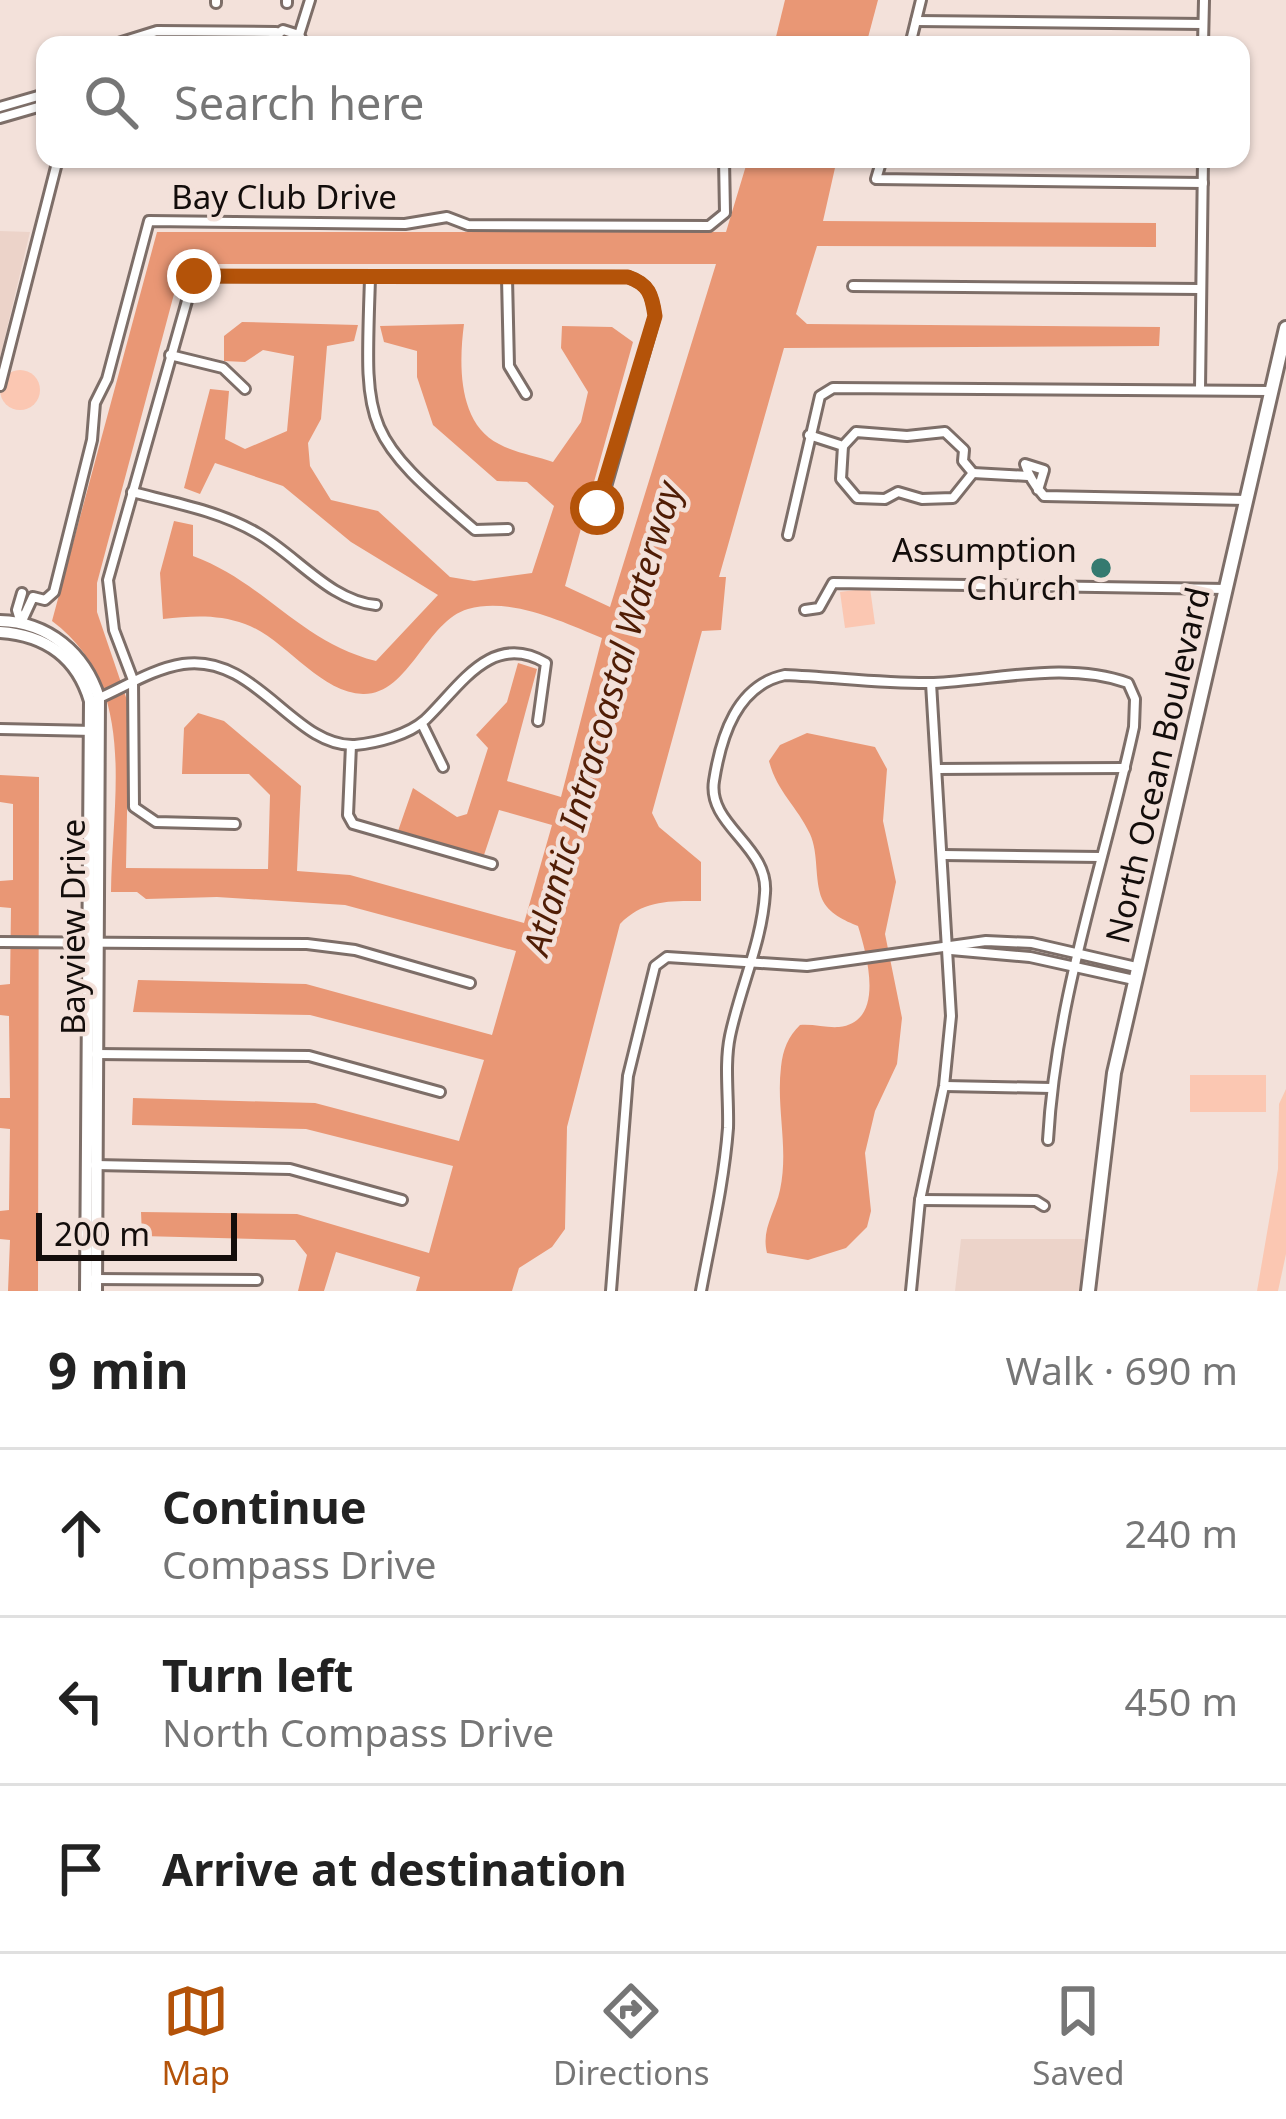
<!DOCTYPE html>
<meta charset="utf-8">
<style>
:root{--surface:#fff;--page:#f6f6f6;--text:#222;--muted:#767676;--line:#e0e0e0;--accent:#b45309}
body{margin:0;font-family:"Noto Sans",sans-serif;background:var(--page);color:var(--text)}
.scale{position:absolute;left:36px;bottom:30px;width:201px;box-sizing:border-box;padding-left:12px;border:6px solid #130d0b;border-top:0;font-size:33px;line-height:42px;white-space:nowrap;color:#130d0b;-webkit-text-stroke:9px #f3e1da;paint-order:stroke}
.stop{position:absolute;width:36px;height:36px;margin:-27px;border:9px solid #b45309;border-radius:50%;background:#fff}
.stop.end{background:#b45309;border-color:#fff;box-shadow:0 3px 12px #0008}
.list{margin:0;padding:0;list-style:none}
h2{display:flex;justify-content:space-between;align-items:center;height:156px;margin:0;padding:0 48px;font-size:51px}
h2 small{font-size:39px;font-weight:400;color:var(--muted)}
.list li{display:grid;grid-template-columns:78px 1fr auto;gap:36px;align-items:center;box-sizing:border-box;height:168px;padding:0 48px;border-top:3px solid var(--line)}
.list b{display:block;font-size:45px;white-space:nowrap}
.list p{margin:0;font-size:39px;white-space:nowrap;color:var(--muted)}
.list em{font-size:39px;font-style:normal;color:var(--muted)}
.icon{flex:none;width:66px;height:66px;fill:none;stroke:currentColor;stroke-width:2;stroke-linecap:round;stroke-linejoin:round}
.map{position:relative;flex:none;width:1286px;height:1291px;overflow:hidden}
.search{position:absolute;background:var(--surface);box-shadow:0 3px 9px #0004;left:36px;right:36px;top:36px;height:132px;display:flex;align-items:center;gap:30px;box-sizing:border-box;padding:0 42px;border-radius:24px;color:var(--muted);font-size:45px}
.sheet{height:660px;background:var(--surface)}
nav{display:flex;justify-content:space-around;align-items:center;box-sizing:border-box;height:168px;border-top:3px solid var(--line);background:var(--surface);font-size:33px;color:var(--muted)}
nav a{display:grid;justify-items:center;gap:6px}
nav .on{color:var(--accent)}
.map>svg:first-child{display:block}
.built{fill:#ecd3c9}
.green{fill:#fbc7b2}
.water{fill:#e99775;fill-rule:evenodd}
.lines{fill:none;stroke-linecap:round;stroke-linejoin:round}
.street-casing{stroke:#7d6e68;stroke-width:14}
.secondary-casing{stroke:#7d6e68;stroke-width:16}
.primary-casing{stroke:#7d6e68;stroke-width:18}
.street{stroke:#fff;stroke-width:8}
.secondary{stroke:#fff;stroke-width:10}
.primary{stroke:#fff;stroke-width:12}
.route{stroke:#b45309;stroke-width:15}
.poi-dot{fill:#357a70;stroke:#f3e1da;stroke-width:4.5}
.labels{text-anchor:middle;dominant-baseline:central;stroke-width:9;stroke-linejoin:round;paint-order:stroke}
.street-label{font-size:33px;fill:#130d0b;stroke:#f3e1da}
.poi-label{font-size:33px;fill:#130d0b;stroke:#f3e1da;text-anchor:end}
.water-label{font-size:36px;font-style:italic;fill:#501d05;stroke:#f3e1da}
</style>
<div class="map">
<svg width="1286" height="1291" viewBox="0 0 1286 1291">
<rect width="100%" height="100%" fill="#f3e1da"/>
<g class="built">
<polygon points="0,231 30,232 0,358"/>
<polygon points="961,1239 1088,1239 1082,1291 955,1291"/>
</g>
<g class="green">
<circle cx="20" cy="390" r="20"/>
<polygon points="870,588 875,624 845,628 840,592"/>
<rect x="1190" y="1075" width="76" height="37"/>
<polygon points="1286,1089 1286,1254 1278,1291 1257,1291 1278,1169 1279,1104"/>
</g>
<g class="water">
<polygon points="785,0 878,0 866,45 774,45"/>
<path d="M748,159H837L823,221L1156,223V247L817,246L796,314L807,324L1160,327L1159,346L784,348L719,577H726L721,630L702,631L652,813L659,827L701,862V901C669,901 643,900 620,924L567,1127L565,1229L552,1247L519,1268L512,1291H416L420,1277L336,1252L324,1291H298L307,1255L295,1240L142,1236L141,1212L297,1214L429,1253L453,1166L306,1129L132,1125L133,1098L315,1103L459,1141L484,1060L310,1015L133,1012L138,980L306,984L492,1035L516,951L345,905L217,897L146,899L137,892H111C112,795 139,686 52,621L157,232H726ZM182,264H716L610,607L565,586L633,342L612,327L562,326L561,348L588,392L581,422L553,462C536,456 515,453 499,444C457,423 459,362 464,324L380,326L384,342L417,351V377L433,425L497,481L527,482L554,506L532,573L474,581L450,577L378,511L331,500L310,466L308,443L321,419L327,346L354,341L358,325L242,322L224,336V361L245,362L263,350L294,356L287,431L245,449L225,439L229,391L210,389L184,488L200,494L215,463L283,486L351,542L438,595L376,661C300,642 264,582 193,556V525L174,521L160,573L163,619C192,616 217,614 245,624C285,638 319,693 363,694C409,695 426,621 468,609C512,597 562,622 602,638L561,797L507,781L537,669L518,663L507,702L476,735L488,748L467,814L457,817L413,788L398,831L484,855L499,810L552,825L524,923L350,875L297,871L301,786L224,721L198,713L184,728L182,774H249L270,795L268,869L126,868L129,706L97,612V583Z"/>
<path d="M807,733L875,747L887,769L883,821L896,882L885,934L902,1018L897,1064L875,1111L865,1153L871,1211L867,1227L846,1248L808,1260L767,1253C761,1229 775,1213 780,1190C789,1148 776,1109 781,1067C783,1049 788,1037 800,1025C814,1024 827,1028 839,1027C886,1022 867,955 858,926C845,921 828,913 822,899C814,879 819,854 810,834C797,806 777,792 769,761L780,745Z"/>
<polygon points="0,775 39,777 38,1291 8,1291 10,1240 0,1239 0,1211 9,1210 10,1129 0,1128 0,1098 10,1098 9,1016 0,1015 0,985 10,984 11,908 0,907 0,881 13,880 13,804 0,802"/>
</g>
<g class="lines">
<defs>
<g id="street">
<polyline points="216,3 216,0"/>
<polyline points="287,3 287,0"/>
<polyline points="916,21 1203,24"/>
<polyline points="299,35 310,0"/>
<polyline points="112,45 157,31 276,32"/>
<polyline points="136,45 160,40 259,45"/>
<polyline points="264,45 283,30 299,35 305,45"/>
<polyline points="910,45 921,0"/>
<polyline points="1203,45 1204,0"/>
<polyline points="0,107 45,94"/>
<polyline points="0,118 45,105"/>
<polyline points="882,159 876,179 1203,183"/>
<polyline points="507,278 509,366 526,394"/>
<path d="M370,279C365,428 361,433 475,530L508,529"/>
<polyline points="853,286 1200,289"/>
<polyline points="170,355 223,368 245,389"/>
<polyline points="0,386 58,159"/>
<polyline points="1200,389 1203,159"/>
<polyline points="809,435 843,446 856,432 907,436 945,432 964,450 963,461 973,473"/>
<polyline points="843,446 841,479 857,498 885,499 898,492 922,499 953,498 973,473"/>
<polyline points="973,473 1028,476"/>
<path d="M1038,490L1044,470L1025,464C1029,477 1035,486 1044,496L1246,500"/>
<path d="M132,492C175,503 219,511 257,533C296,555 330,601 376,605"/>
<polyline points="788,535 820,396 833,388 1270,391"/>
<polyline points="22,593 17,610 21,623 33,597 45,600 54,592 92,440 95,403 107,379 149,221 405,224 447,217 468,225 709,226 725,213 724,159"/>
<polyline points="805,610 819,608 833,583 1226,589"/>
<path d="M97,699C125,687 152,669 183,664C256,653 294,748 355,745C377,743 408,735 425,720C459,688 491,630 546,663L538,721"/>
<polyline points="422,724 443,767"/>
<polyline points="0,729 94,731"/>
<polyline points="351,745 348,815 353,824 492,864"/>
<polyline points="937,769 1125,768"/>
<path d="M235,824L156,822L134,807L133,680L114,630L108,580L194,276L628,277C649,284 652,295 655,316L595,525"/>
<polyline points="943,855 1100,857"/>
<polyline points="0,942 307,944 355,950 470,983"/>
<polyline points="951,950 1030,957 1134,980"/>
<polyline points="96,1054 309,1056 440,1092"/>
<polyline points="945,1086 1051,1088"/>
<polyline points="95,1165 290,1169 402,1200"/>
<polyline points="920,1200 1036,1201 1044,1206"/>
<polyline points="94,1279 257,1280"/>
<polyline points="611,1291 628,1076 655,966 667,957 807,966 986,941 1032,943 1136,967"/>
<path d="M701,1291C711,1237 724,1182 728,1128C729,1098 724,1065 730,1036C740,988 762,942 765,893C769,846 707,825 714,781C721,736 737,685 785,675C834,677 885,684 934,683C996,680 1067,661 1128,683L1135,699L1134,727C1104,865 1056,997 1048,1140"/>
<polyline points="911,1291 920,1200 944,1086 951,1016 931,683"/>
</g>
<g id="secondary">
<path d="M0,621C48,622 85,653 99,698L96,1291"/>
<path d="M0,632C45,635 77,657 90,701L86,1291"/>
</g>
<polyline id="primary" points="1088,1291 1114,1073 1286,328"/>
</defs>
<use href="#street" class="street-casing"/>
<use href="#secondary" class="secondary-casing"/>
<use href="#primary" class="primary-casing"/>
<use href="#street" class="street"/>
<use href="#secondary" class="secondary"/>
<use href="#primary" class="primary"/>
</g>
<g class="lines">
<path class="route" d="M194,276L628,277C649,284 652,295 655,316L597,508"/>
</g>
<circle class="poi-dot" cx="1101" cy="568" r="12"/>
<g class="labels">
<g class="street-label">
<text x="284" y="196">Bay Club Drive</text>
<text transform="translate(1157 765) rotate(-77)">North Ocean Boulevard</text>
<text transform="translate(72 927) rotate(-90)">Bayview Drive</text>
</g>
<g class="poi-label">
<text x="1077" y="549">Assumption<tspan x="1077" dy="38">Church</tspan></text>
</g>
<g class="water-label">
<text transform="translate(602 718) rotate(-74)">Atlantic Intracoastal Waterway</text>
</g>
</g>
</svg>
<div class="scale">200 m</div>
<div class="stop" style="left:597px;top:508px"></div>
<div class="stop end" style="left:194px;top:276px"></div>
<div class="search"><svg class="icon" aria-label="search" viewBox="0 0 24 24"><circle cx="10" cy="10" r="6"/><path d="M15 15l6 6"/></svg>Search here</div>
</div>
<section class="sheet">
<h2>9 min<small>Walk · 690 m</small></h2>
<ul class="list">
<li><svg class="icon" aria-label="ahead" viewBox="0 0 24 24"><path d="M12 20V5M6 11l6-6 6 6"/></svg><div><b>Continue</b><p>Compass Drive</p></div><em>240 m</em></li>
<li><svg class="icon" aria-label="left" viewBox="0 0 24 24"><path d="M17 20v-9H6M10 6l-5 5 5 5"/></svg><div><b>Turn left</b><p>North Compass Drive</p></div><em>450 m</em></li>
<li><svg class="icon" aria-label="arrive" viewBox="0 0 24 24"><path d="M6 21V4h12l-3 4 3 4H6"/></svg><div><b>Arrive at destination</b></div></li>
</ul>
</section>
<nav>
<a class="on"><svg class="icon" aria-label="map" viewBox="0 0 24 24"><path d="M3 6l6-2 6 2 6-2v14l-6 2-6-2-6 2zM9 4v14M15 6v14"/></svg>Map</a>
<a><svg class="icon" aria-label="directions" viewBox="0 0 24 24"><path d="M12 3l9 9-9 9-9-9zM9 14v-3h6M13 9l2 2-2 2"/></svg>Directions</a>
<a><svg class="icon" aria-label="saved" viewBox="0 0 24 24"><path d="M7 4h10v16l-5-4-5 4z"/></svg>Saved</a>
</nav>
